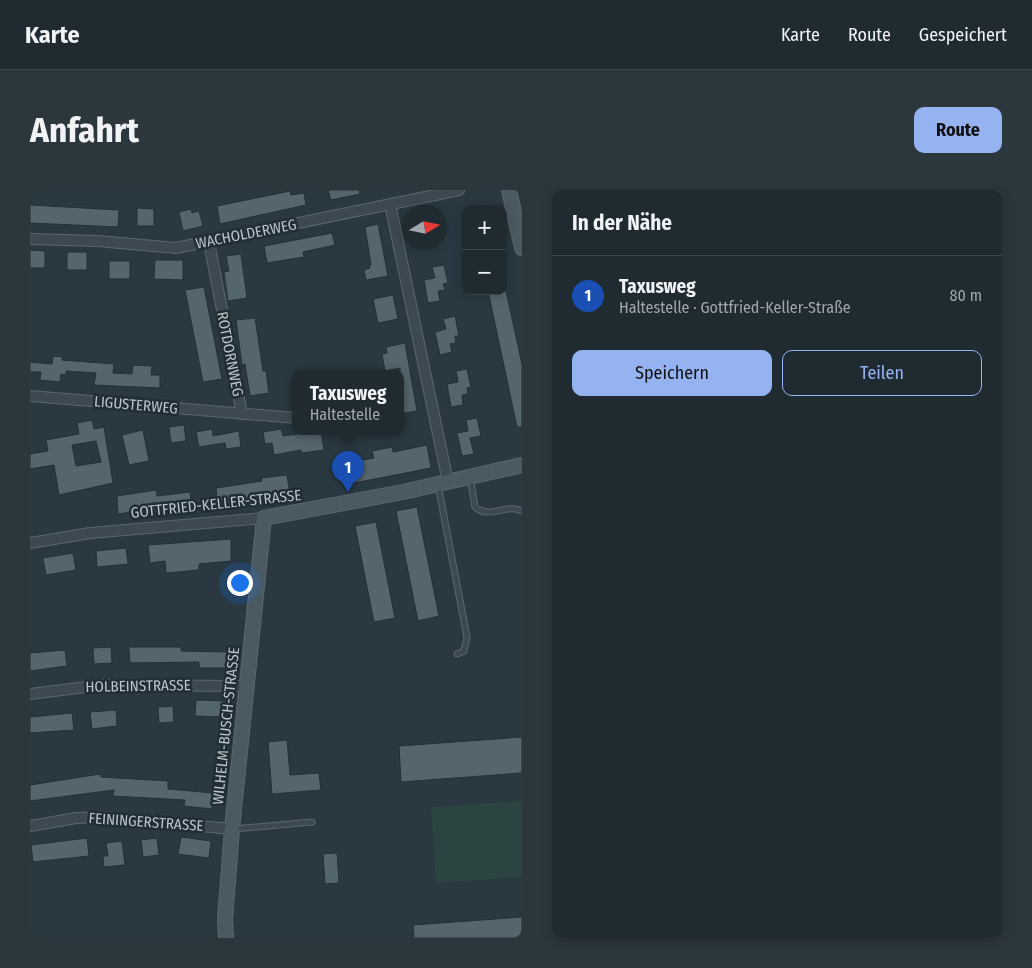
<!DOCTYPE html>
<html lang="de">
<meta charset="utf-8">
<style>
:root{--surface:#1f2a31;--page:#2c363d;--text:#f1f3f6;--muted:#a1a7ab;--line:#3c464d;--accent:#95b2f1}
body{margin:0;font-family:"Fira Sans Condensed",sans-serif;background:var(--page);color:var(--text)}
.controls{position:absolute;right:15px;top:15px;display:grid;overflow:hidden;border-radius:10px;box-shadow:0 2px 12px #0003}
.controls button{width:45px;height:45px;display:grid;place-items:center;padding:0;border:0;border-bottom:1px solid var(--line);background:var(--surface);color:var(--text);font:25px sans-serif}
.compass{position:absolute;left:372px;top:15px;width:45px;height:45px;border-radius:50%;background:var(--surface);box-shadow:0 2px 12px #0003;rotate:80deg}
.you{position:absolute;left:209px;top:392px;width:18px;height:18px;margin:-12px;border:4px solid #fff;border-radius:50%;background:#1a73e8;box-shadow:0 0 0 8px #1a73e833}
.badge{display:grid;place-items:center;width:32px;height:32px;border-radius:50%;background:var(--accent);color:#fff;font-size:16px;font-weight:700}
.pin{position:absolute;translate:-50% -41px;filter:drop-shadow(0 1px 2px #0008)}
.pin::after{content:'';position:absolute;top:26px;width:18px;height:15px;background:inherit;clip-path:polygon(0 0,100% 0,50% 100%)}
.popup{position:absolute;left:262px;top:180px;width:112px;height:65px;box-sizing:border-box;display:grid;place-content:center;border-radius:10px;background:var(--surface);filter:drop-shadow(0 1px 4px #0005);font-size:16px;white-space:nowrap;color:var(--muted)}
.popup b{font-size:19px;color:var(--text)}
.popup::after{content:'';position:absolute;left:50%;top:100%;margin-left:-10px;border:10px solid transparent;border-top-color:var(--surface)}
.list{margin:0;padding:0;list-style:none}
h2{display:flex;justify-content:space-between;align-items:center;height:65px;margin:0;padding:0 20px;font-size:21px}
h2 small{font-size:16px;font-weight:400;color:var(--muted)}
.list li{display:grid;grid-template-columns:32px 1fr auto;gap:15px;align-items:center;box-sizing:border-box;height:80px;padding:0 20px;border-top:1px solid var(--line)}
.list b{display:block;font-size:19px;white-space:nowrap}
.list p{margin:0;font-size:16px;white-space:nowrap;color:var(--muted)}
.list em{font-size:16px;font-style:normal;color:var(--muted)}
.actions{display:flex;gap:10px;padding:15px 20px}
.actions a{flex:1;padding:11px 0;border:1px solid var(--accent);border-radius:10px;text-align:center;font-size:18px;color:var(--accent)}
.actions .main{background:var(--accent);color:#111}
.map{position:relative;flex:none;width:492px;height:748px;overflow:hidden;border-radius:10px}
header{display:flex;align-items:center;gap:30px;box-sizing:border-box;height:70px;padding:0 25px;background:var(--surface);border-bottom:1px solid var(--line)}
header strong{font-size:24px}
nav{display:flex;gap:28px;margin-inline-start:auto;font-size:18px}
.intro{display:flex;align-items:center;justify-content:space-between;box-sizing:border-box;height:120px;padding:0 30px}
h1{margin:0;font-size:35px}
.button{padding:12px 22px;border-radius:10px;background:var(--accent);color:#111;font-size:18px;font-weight:700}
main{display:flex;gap:30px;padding:0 30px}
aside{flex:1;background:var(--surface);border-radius:10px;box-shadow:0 2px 12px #0003}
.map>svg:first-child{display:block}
.green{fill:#2c4441}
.building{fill:#54656d;stroke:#233038;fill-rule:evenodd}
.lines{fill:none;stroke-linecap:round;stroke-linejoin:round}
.lane-casing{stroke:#5b676e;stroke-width:7}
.street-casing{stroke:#5b676e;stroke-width:12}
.secondary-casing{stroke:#5b676e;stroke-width:16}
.lane{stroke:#3d4951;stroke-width:5}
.street{stroke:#3d4951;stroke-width:10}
.secondary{stroke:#4b5963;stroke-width:14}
.labels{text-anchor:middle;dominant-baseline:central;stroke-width:5;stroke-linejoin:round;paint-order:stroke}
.street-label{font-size:15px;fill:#bac4cb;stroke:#212e36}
</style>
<header>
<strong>Karte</strong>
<nav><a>Karte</a><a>Route</a><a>Gespeichert</a></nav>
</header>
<div class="intro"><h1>Anfahrt</h1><a class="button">Route</a></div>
<main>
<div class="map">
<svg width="492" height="748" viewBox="0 0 492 748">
<rect width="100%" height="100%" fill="#293841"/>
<polygon class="green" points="492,611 492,687 406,693 401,617"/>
<g class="building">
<polygon points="298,0 329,0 330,4 301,10"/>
<polygon points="260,1 261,5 274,3 276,15 190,34 187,16"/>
<polygon points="0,15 89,20 88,37 0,33"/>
<polygon points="107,18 124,19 124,36 107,36"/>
<polygon points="161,19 162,23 169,21 173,36 153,41 149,22"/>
<polygon points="348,34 358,86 336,90 334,80 340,78 339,76 341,75 335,37"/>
<polygon points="302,43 305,55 273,62 274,67 237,73 234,56"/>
<polygon points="0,60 15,61 15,78 0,78"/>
<rect x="37" y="62" width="20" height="18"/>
<polygon points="211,64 217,108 198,111 194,82 199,81 196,66"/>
<polygon points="125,70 153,70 153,90 124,89"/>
<rect x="79" y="71" width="21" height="18"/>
<polygon points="414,75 418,93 413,94 415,100 408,101 410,111 398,113 394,90 405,88 402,77"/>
<polygon points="174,97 192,189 173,192 155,100"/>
<polygon points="458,101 476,101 492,174 492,237 487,237"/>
<polygon points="363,105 368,129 348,133 343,109"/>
<polygon points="425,126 429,146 425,146 426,153 420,154 422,162 410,165 405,142 416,139 413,129"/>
<polygon points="225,128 233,181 236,181 239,203 220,206 215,174 212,175 206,130"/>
<polygon points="375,153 387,221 370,224 370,178 355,181 352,164 357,163 356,157"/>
<polygon points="23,166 33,167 32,170 84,174 83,183 102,184 103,175 122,176 121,185 130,185 130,198 64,195 66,183 36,181 36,185 31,184 30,192 10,190 11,182 0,182 0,172 22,174"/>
<polygon points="437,179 441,197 437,198 438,204 432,205 433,215 421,217 417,194 428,192 426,181"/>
<polygon points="447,228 451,246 440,248 444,264 432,266 427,243 438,241 436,230"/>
<path d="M62,230L64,239L74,237L83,293L29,305L24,275L0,279V264L18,261L16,250L49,244L47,233ZM66,251L71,272L46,276L42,255Z"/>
<polygon points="154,235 156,251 141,253 139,237"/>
<polygon points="182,239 183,246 209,241 211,257 196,259 195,253 169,257 166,242"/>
<polygon points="251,239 253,246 291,241 294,260 272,263 271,260 244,265 242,253 235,254 233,242"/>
<polygon points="113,240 119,271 99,275 92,245"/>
<polygon points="397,255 401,278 319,294 315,273 344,268 342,261 362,257 363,262"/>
<polygon points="257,285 260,304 188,317 186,298 232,291 231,288"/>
<polygon points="126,300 127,306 160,302 162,317 108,325 108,321 88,324 87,306"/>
<polygon points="387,317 409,426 388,431 366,321"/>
<polygon points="346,332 365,428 344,432 325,336"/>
<polygon points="201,349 201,371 169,374 169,380 136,383 135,371 120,373 118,355"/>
<polygon points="96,358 98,374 67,377 66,361"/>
<polygon points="43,363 46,380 16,385 13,368"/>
<polygon points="81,457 82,473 64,474 63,458"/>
<polygon points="99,457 151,457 151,461 199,462 199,478 169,478 169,472 100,473"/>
<polygon points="35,460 37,476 0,481 0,463"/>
<polygon points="166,510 196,511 195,527 165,526"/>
<polygon points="143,516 144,532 129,533 128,517"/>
<polygon points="86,520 87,536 62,539 60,522"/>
<polygon points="42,523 44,540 0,543 0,527"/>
<polygon points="492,547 492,583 371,592 369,556"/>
<polygon points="257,550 260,585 289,583 291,600 242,604 238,552"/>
<polygon points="70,584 71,587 138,591 138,599 183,603 182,619 154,616 155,610 83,606 84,600 0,611 0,595"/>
<polygon points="151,647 181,651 179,668 148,664"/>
<polygon points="57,648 59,666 3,672 1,655"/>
<polygon points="127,648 129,665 113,667 111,650"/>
<polygon points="92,651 95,675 74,677 73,666 78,666 76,653"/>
<polygon points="307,663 309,693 295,694 293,664"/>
<polygon points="492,727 492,748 384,748 383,735"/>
</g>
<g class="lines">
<defs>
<g id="lane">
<path d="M440,287L445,317C460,330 476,313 492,321"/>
<polyline points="408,295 437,447 434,461 427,464"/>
<polyline points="203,639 282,632"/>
</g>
<g id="street">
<polyline points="360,14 418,292"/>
<polyline points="0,49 68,51 146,58 429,0"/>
<polyline points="179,52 212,224"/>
<polyline points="0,206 266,228"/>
<polyline points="0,353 60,343 234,328"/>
<polyline points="0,504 72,495 216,496"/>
<polyline points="0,636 46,628 71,627 202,639"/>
</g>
<g id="secondary">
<polyline points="479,0 492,58"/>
<polyline points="196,748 195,729 202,639 234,328 373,302 492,275"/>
</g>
</defs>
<use href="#lane" class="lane-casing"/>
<use href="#street" class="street-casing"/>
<use href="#secondary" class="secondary-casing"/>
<use href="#lane" class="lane"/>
<use href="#street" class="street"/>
<use href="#secondary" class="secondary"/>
</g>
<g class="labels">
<g class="street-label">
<text transform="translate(216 44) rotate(-11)">WACHOLDERWEG</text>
<text transform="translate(200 164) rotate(79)">ROTDORNWEG</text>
<text transform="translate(106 215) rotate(5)">LIGUSTERWEG</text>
<text transform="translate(186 314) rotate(-6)">GOTTFRIED-KELLER-STRASSE</text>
<text transform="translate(108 496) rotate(-1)">HOLBEINSTRASSE</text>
<text transform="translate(196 536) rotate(-84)">WILHELM-BUSCH-STRASSE</text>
<text transform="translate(116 632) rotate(4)">FEININGERSTRASSE</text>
</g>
</g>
</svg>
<div class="controls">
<button>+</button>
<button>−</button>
</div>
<svg class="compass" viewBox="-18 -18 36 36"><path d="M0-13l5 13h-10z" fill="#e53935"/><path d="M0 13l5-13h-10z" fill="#a1a7ab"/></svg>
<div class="you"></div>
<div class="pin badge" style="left:318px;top:302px;background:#1a4fb4">1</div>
<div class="popup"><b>Taxusweg</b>Haltestelle</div>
</div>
<aside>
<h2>In der Nähe<small></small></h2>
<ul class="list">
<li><span class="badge" style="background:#1a4fb4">1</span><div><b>Taxusweg</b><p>Haltestelle · Gottfried-Keller-Straße</p></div><em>80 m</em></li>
</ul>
<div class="actions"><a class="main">Speichern</a><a>Teilen</a></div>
</aside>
</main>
